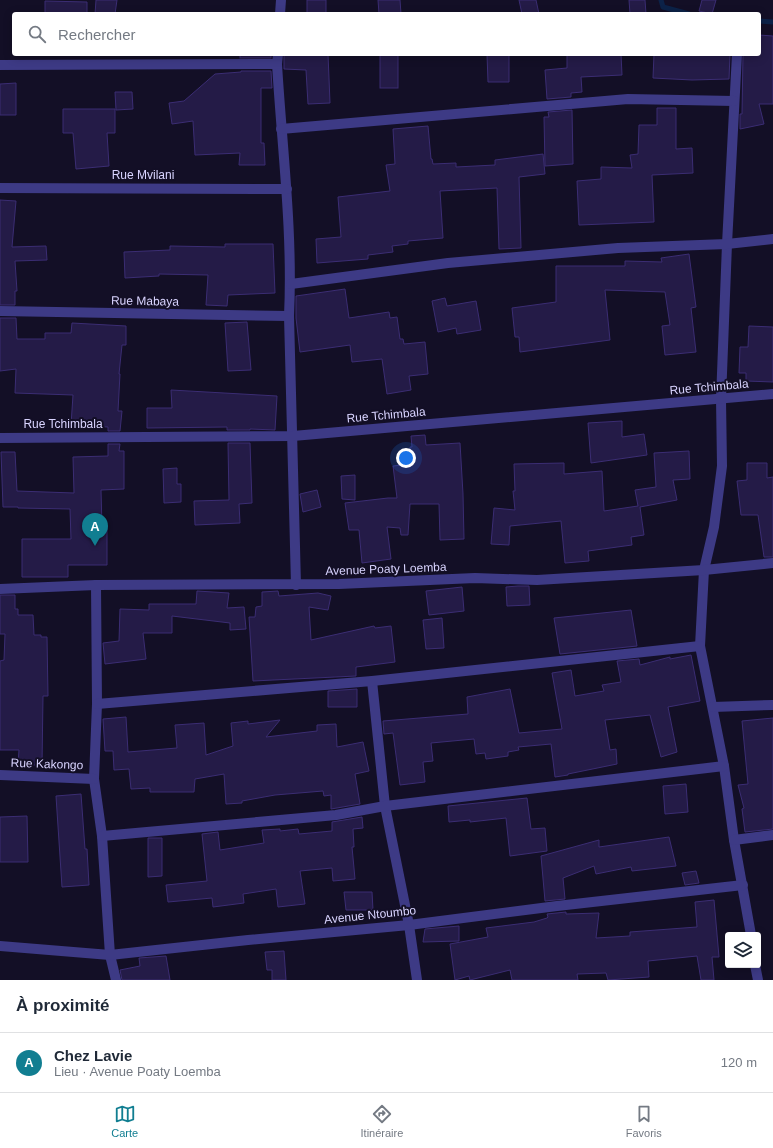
<!DOCTYPE html>
<html lang="fr">
<meta charset="utf-8">
<style>
:root{--surface:#fff;--page:#f6f6f7;--text:#1f2937;--muted:#747a83;--line:#e0e1e3;--accent:#117e91}
body{margin:0;font-family:Helvetica,sans-serif;background:var(--page);color:var(--text)}
.controls{position:absolute;right:12px;bottom:12px;display:grid;overflow:hidden;border-radius:4px;box-shadow:0 2px 10px #0003}
.controls button{width:36px;height:36px;display:grid;place-items:center;padding:0;border:0;border-bottom:1px solid var(--line);background:var(--surface);color:var(--text);font:20px sans-serif}
.you{position:absolute;left:406px;top:458px;width:14px;height:14px;margin:-10px;border:3px solid #fff;border-radius:50%;background:#1a73e8;box-shadow:0 0 0 6px #1a73e833}
.badge{display:grid;place-items:center;width:26px;height:26px;border-radius:50%;background:var(--accent);color:#fff;font-size:13px;font-weight:700}
.pin{position:absolute;translate:-50% -33px;filter:drop-shadow(0 1px 2px #0008)}
.pin::after{content:'';position:absolute;top:21px;width:14px;height:12px;background:inherit;clip-path:polygon(0 0,100% 0,50% 100%)}
.list{margin:0;padding:0;list-style:none}
h2{display:flex;justify-content:space-between;align-items:center;height:52px;margin:0;padding:0 16px;font-size:17px}
h2 small{font-size:13px;font-weight:400;color:var(--muted)}
.list li{display:grid;grid-template-columns:26px 1fr auto;gap:12px;align-items:center;box-sizing:border-box;height:60px;padding:0 16px;border-top:1px solid var(--line)}
.list b{display:block;font-size:15px;white-space:nowrap}
.list p{margin:0;font-size:13px;white-space:nowrap;color:var(--muted)}
.list em{font-size:13px;font-style:normal;color:var(--muted)}
.icon{flex:none;width:22px;height:22px;fill:none;stroke:currentColor;stroke-width:2;stroke-linecap:round;stroke-linejoin:round}
.map{position:relative;flex:none;width:773px;height:980px;overflow:hidden}
.search{position:absolute;background:var(--surface);box-shadow:0 2px 10px #0003;left:12px;right:12px;top:12px;height:44px;display:flex;align-items:center;gap:10px;box-sizing:border-box;padding:0 14px;border-radius:4px;color:var(--muted);font-size:15px}
.sheet{height:112px;background:var(--surface)}
nav{display:flex;justify-content:space-around;align-items:center;box-sizing:border-box;height:56px;border-top:1px solid var(--line);background:var(--surface);font-size:11px;color:var(--muted)}
nav a{display:grid;justify-items:center;gap:2px}
nav .on{color:var(--accent)}
.map>svg:first-child{display:block}
.lines{fill:none;stroke-linecap:round;stroke-linejoin:round}
.stream{stroke:#0c2248;stroke-width:5}
.building{fill:#241b47;stroke:#3b2d73}
.minor{stroke:#3d3a85;stroke-width:10}
.labels{text-anchor:middle;dominant-baseline:central;stroke-width:4;stroke-linejoin:round;paint-order:stroke}
.street-label{font-size:12px;fill:#d9d4ff;stroke:#130f26}
</style>
<div class="map">
<svg width="773" height="980" viewBox="0 0 773 980">
<rect width="100%" height="100%" fill="#130f26"/>
<g class="lines">
<g class="stream">
<polyline points="661,0 663,7 689,14"/>
<polyline points="759,21 773,22"/>
</g>
</g>
<g class="building">
<polygon points="96,0 117,0 115,14 95,14"/>
<rect x="307" y="0" width="19" height="14"/>
<polygon points="378,0 400,0 401,14 379,14"/>
<polygon points="519,0 536,0 539,14 522,14"/>
<polygon points="629,0 645,0 646,14 630,14"/>
<polygon points="702,0 716,0 712,14 699,11"/>
<polygon points="45,1 87,2 87,14 45,14"/>
<polygon points="759,35 773,36 773,104 759,104 764,124 740,129 740,114 742,114 743,54 759,54"/>
<rect x="240" y="54" width="31" height="4"/>
<polygon points="284,54 328,54 330,103 308,104 306,70 284,69"/>
<rect x="380" y="54" width="18" height="34"/>
<polygon points="487,54 509,54 509,82 488,82"/>
<polygon points="567,54 621,54 622,75 581,77 582,92 571,93 571,97 547,99 545,70 567,68"/>
<polygon points="654,54 730,54 729,79 692,80 653,78"/>
<polygon points="241,71 271,71 272,88 261,88 261,143 264,143 265,165 239,165 240,153 195,155 193,121 172,124 169,103 184,101 215,74 241,72"/>
<polygon points="16,83 16,115 0,115 0,84"/>
<polygon points="115,92 132,92 133,109 116,110"/>
<polygon points="657,108 676,108 676,149 692,148 693,173 652,175 654,222 579,225 577,181 601,179 601,167 632,168 630,155 638,154 639,125 657,125"/>
<polygon points="63,109 115,109 115,133 107,133 109,166 76,169 73,133 63,133"/>
<polygon points="572,110 573,164 545,166 544,117 549,117 548,112"/>
<polygon points="428,126 431,159 432,159 433,164 456,163 456,167 495,165 495,160 543,154 545,174 519,177 521,248 499,249 497,188 440,191 443,238 408,241 408,244 392,246 393,252 368,255 368,259 317,263 316,239 341,237 338,197 390,191 386,165 395,164 393,129"/>
<polygon points="0,200 16,201 12,247 46,246 47,260 15,261 17,291 15,291 15,305 0,305"/>
<polygon points="225,244 273,244 275,293 228,295 227,306 206,305 208,275 159,274 159,276 125,278 124,252 170,250 170,246 225,247"/>
<polygon points="689,254 696,307 691,308 696,352 665,355 662,326 670,325 665,292 605,290 610,340 520,352 519,337 515,337 512,308 556,302 556,266 625,266 625,261 662,262 661,258"/>
<polygon points="345,289 349,318 389,312 390,318 397,317 400,339 403,339 404,344 425,342 428,374 409,376 411,390 387,394 382,359 352,362 350,345 300,352 296,318 296,296"/>
<polygon points="445,298 447,306 476,301 481,330 457,334 456,328 438,332 432,301"/>
<polygon points="0,318 16,318 17,339 45,339 45,333 71,333 72,323 126,326 126,345 122,345 119,374 120,374 118,411 122,411 120,431 108,431 108,427 71,425 73,395 15,393 16,369 0,371"/>
<polygon points="247,322 251,370 228,371 225,323"/>
<polygon points="749,326 773,327 773,382 746,381 746,373 739,373 740,347 748,347"/>
<polygon points="171,390 277,396 275,430 250,429 250,430 227,430 227,427 147,428 147,408 172,408"/>
<polygon points="622,421 622,437 644,434 647,455 591,463 588,423"/>
<polygon points="425,435 426,445 460,443 463,494 464,539 440,540 439,504 410,504 408,535 401,535 400,528 387,527 391,559 362,563 359,530 349,530 345,503 388,498 397,498 393,466 411,464 410,447 412,447 411,436"/>
<polygon points="228,443 250,443 252,503 239,504 240,523 195,525 194,501 229,500"/>
<polygon points="108,444 120,444 119,451 124,451 124,489 101,490 102,527 107,526 107,565 68,565 68,577 22,577 22,539 71,539 70,509 18,508 18,507 3,507 1,452 15,452 17,491 74,493 73,457 108,456"/>
<polygon points="689,451 690,479 673,480 677,500 640,507 644,535 631,537 632,545 588,551 589,561 565,563 561,521 510,526 509,545 491,544 494,508 515,510 513,491 515,491 514,464 564,463 564,474 602,471 604,511 638,506 635,490 656,487 654,453"/>
<polygon points="747,463 767,463 767,478 773,477 773,557 764,557 758,515 741,515 737,481 747,480"/>
<polygon points="177,468 177,484 181,484 181,502 164,503 163,469"/>
<polygon points="355,475 355,500 342,499 341,476"/>
<polygon points="317,490 321,507 303,512 300,494"/>
<polygon points="518,586 529,586 530,605 507,606 506,587"/>
<polygon points="462,587 464,611 429,615 426,591"/>
<polygon points="197,591 229,593 227,608 244,607 246,629 230,630 230,623 172,616 172,633 143,633 146,659 105,664 103,643 119,641 120,609 149,610 149,604 196,604"/>
<polygon points="278,591 279,596 318,593 331,596 328,610 309,607 311,640 374,626 375,628 391,626 395,662 356,667 356,676 253,681 249,617 255,617 256,607 262,606 262,592"/>
<polygon points="0,595 15,595 15,609 18,609 18,615 33,615 34,635 41,635 41,637 47,637 48,696 43,696 42,765 18,765 19,750 0,750 0,661 4,660 5,634 0,634"/>
<polygon points="631,610 637,646 560,654 554,618"/>
<polygon points="442,618 444,648 426,649 423,620"/>
<polygon points="691,655 700,701 668,707 677,752 661,757 650,715 605,720 610,750 616,749 617,764 568,774 568,775 555,777 551,744 518,747 519,750 508,752 508,756 486,759 485,753 476,754 474,739 431,743 433,761 423,762 425,782 400,785 393,733 384,734 383,721 468,714 467,697 510,689 519,733 562,729 552,673 571,670 575,696 604,691 602,685 621,682 617,661 639,659 640,665 670,657 670,659"/>
<polygon points="357,689 357,707 328,707 328,691"/>
<polygon points="126,717 128,752 177,748 175,725 204,723 206,755 233,746 231,723 248,721 248,724 280,720 266,737 317,731 317,725 336,724 337,747 363,742 369,771 355,774 360,804 331,809 331,795 324,796 323,791 275,795 242,801 242,803 226,804 224,774 195,779 194,792 150,792 150,788 131,789 129,769 114,770 113,751 105,751 103,719"/>
<polygon points="773,718 773,829 745,832 742,809 744,808 738,785 748,784 742,721"/>
<polygon points="686,784 688,812 665,814 663,786"/>
<polygon points="81,794 85,849 87,849 89,885 62,887 56,796"/>
<polygon points="527,798 531,829 545,828 547,851 510,856 506,818 470,822 470,820 449,822 448,806"/>
<polygon points="27,816 28,862 0,862 0,817"/>
<polygon points="362,817 363,828 353,829 354,847 352,847 355,879 333,881 332,868 300,871 305,904 278,907 276,889 243,894 244,903 213,907 212,898 168,902 166,885 207,881 202,834 218,832 220,850 264,843 262,830 280,829 280,831 298,829 299,834 332,831 332,822"/>
<polygon points="669,837 676,866 632,871 631,867 596,874 594,866 563,878 565,899 545,901 541,856 599,840 599,847"/>
<polygon points="148,838 162,838 162,876 148,877"/>
<polygon points="696,871 699,883 685,885 682,873"/>
<polygon points="344,892 372,892 373,910 346,910"/>
<polygon points="714,900 719,957 712,957 714,980 701,980 697,956 648,961 649,977 608,980 606,973 577,974 578,980 512,980 510,970 470,980 469,976 455,980 450,944 488,937 486,928 534,922 547,918 548,917 547,914 566,912 566,914 599,913 596,938 630,936 630,932 697,927 695,902"/>
<polygon points="459,926 459,941 423,942 425,929"/>
<polygon points="284,951 286,980 272,980 272,970 267,970 265,952"/>
<polygon points="166,956 170,980 122,980 120,970 140,966 139,958"/>
</g>
<g class="lines">
<g class="minor">
<polyline points="280,14 281,0"/>
<path d="M278,54L277,64C282,148 293,232 289,316L296,585"/>
<polyline points="737,54 727,244 721,399 722,466 714,527 704,570 700,646 724,766 734,840 751,935"/>
<polyline points="0,65 277,64"/>
<polyline points="281,129 628,99 734,101"/>
<polyline points="0,188 287,189"/>
<polyline points="291,284 448,263 618,248 727,244 773,239"/>
<polyline points="0,311 289,316"/>
<polyline points="0,438 293,436 773,394"/>
<polyline points="96,585 97,704 94,779 102,836 110,955 116,980"/>
<polyline points="0,589 96,585 339,584 475,578 537,580 704,570 773,563"/>
<polyline points="372,681 385,806 409,925 417,980"/>
<polyline points="97,704 372,681 700,646"/>
<polyline points="713,707 773,705"/>
<polyline points="0,775 94,779"/>
<polyline points="102,836 336,815 385,806 724,766"/>
<polyline points="734,840 773,835"/>
<polyline points="0,946 110,955 248,940 409,925 557,906 743,885"/>
<polyline points="755,965 758,980"/>
</g>
</g>
<g class="labels">
<g class="street-label">
<text x="143" y="175">Rue Mvilani</text>
<text transform="translate(145 301) rotate(1)">Rue Mabaya</text>
<text transform="translate(709 387) rotate(-5)">Rue Tchimbala</text>
<text transform="translate(386 415) rotate(-5)">Rue Tchimbala</text>
<text x="63" y="424">Rue Tchimbala</text>
<text transform="translate(386 569) rotate(-2)">Avenue Poaty Loemba</text>
<text transform="translate(47 764) rotate(2)">Rue Kakongo</text>
<text transform="translate(370 915) rotate(-6)">Avenue Ntoumbo</text>
</g>
</g>
</svg>
<div class="controls">
<button><svg class="icon" aria-label="layers" viewBox="0 0 24 24"><path d="M12 4l9 5-9 5-9-5zM3 14l9 5 9-5"/></svg></button>
</div>
<div class="you"></div>
<div class="pin badge" style="left:95px;top:546px">A</div>
<div class="search"><svg class="icon" aria-label="search" viewBox="0 0 24 24"><circle cx="10" cy="10" r="6"/><path d="M15 15l6 6"/></svg>Rechercher</div>
</div>
<section class="sheet">
<h2>À proximité<small></small></h2>
<ul class="list">
<li><span class="badge">A</span><div><b>Chez Lavie</b><p>Lieu · Avenue Poaty Loemba</p></div><em>120 m</em></li>
</ul>
</section>
<nav>
<a class="on"><svg class="icon" aria-label="map" viewBox="0 0 24 24"><path d="M3 6l6-2 6 2 6-2v14l-6 2-6-2-6 2zM9 4v14M15 6v14"/></svg>Carte</a>
<a><svg class="icon" aria-label="directions" viewBox="0 0 24 24"><path d="M12 3l9 9-9 9-9-9zM9 14v-3h6M13 9l2 2-2 2"/></svg>Itinéraire</a>
<a><svg class="icon" aria-label="saved" viewBox="0 0 24 24"><path d="M7 4h10v16l-5-4-5 4z"/></svg>Favoris</a>
</nav>
